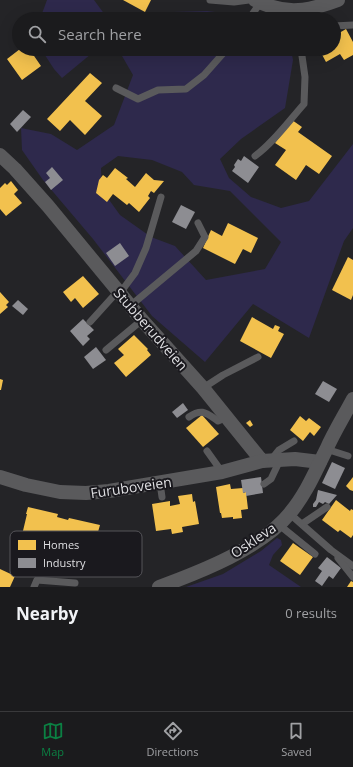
<!DOCTYPE html>
<style>
:root{--surface:#1b1b1d;--page:#28282a;--text:#f1f3f6;--muted:#a0a1a4;--line:#39393b;--accent:#0b8043}
body{margin:0;font-family:"Open Sans",sans-serif;background:var(--page);color:var(--text)}
.list{margin:0;padding:0;list-style:none}
h2{display:flex;justify-content:space-between;align-items:center;height:52px;margin:0;padding:0 16px;font-size:17px}
h2 small{font-size:13px;font-weight:400;color:var(--muted)}
.icon{flex:none;width:22px;height:22px;fill:none;stroke:currentColor;stroke-width:2;stroke-linecap:round;stroke-linejoin:round}
.map{position:relative;flex:none;width:353px;height:587px;overflow:hidden}
.search{position:absolute;background:var(--surface);box-shadow:0 4px 16px #0002;left:12px;right:12px;top:12px;height:44px;display:flex;align-items:center;gap:10px;box-sizing:border-box;padding:0 14px;border-radius:22px;color:var(--muted);font-size:15px}
.sheet{height:124px;background:var(--surface)}
nav{display:flex;justify-content:space-around;align-items:center;box-sizing:border-box;height:56px;border-top:1px solid var(--line);background:var(--surface);font-size:11px;color:var(--muted)}
nav a{display:grid;justify-items:center;gap:2px}
nav .on{color:var(--accent)}
.map>svg:first-child{display:block}
.green{fill:#2e294c;fill-rule:evenodd}
.homes{fill:#f2c14e}
.industry{fill:#8d8d92}
.lines{fill:none;stroke-linecap:round;stroke-linejoin:round}
.lane{stroke:#5a5a5c;stroke-width:7}
.street{stroke:#5a5a5c;stroke-width:14}
.labels{text-anchor:middle;dominant-baseline:central;stroke-width:4;stroke-linejoin:round;paint-order:stroke}
.street-label{font-size:14px;fill:#dfdfe2;stroke:#1a191e}
.key{fill:#1a191e;stroke:#555459;stroke-width:1}
.key-label{font-size:11px;fill:#dfdfe2}
</style>
<div class="map">
<svg width="353" height="587" viewBox="0 0 353 587">
<rect width="100%" height="100%" fill="#242427"/>
<g class="green">
<polygon points="47,0 94,0 108,19 40,19"/>
<polygon points="207,11 264,18 266,19 160,19 173,12"/>
<polygon points="41,49 97,49 62,78 54,69"/>
<path d="M118,49H291L293,60L285,108L241,139L220,159L229,178L251,197L281,208L309,201L353,144V228L344,241L309,338L253,304L205,362L152,316L93,239L43,180L22,150L21,128L51,134L77,150L114,125L133,75ZM118,156L152,160L182,172L194,185L230,191L281,242L265,269L206,280L175,246L151,237L120,215L102,190L101,168Z"/>
<polygon points="277,538 281,540 282,545 273,555 269,565 301,587 186,587 223,574 261,551"/>
</g>
<g class="homes">
<polygon points="123,0 151,0 145,12"/>
<polygon points="346,29 353,42 353,55 344,60 340,54 326,62 319,49 334,49 334,36"/>
<polygon points="20,49 25,49 30,55 32,53 41,66 22,80 7,59"/>
<polygon points="90,73 102,83 85,101 102,116 85,135 70,120 60,131 47,119"/>
<polygon points="292,120 302,127 298,132 332,156 319,174 306,165 296,180 275,165 286,150 275,143"/>
<polygon points="115,168 128,178 126,179 135,187 146,173 154,180 164,181 154,193 151,191 148,196 150,198 139,212 129,203 127,205 113,194 107,202 96,193 99,180 103,175 107,178"/>
<polygon points="11,181 18,190 14,194 22,203 6,216 0,209 0,188 5,183 7,185"/>
<polygon points="228,223 258,238 251,253 243,249 235,264 203,248 211,230 222,236"/>
<polygon points="348,257 353,260 353,295 351,300 332,290"/>
<polygon points="83,276 99,294 83,308 75,298 71,302 63,292"/>
<polygon points="0,292 9,302 6,305 8,307 0,314"/>
<polygon points="252,317 273,329 275,325 280,327 278,331 284,334 271,358 240,341"/>
<polygon points="134,335 148,349 147,350 151,355 126,377 114,363 124,355 118,349"/>
<polygon points="0,379 3,380 1,390 0,390"/>
<polygon points="202,415 219,434 203,447 186,428"/>
<polygon points="300,416 306,421 309,418 321,427 314,436 310,432 303,441 290,430"/>
<polygon points="250,420 253,425 250,427 246,423"/>
<polygon points="353,477 353,491 350,490 346,486"/>
<polygon points="230,484 231,489 243,488 243,493 246,492 248,509 241,510 242,518 233,519 233,517 222,518 221,513 220,513 216,487"/>
<polygon points="192,494 193,502 195,501 199,524 182,527 183,532 172,534 171,529 156,531 152,504 170,501 170,506 180,504 178,496"/>
<polygon points="336,500 350,511 351,509 353,510 353,535 351,538 340,530 338,532 322,520"/>
<polygon points="28,507 58,514 57,517 68,520 69,518 100,525 98,532 96,531 86,574 68,570 68,572 34,564 34,562 17,556 27,514 26,514"/>
<polygon points="293,543 313,557 300,575 280,561"/>
<polygon points="0,569 15,576 10,587 0,587"/>
<polygon points="351,581 353,582 353,587 347,587"/>
</g>
<g class="industry">
<polygon points="23,110 31,117 17,132 10,124"/>
<polygon points="244,156 259,167 248,183 232,171 235,167 234,165 238,159 241,161"/>
<polygon points="52,167 63,180 51,190 45,182 50,178 46,173"/>
<polygon points="181,205 195,212 186,229 172,222"/>
<polygon points="120,243 129,256 115,266 106,253"/>
<polygon points="18,300 28,309 23,315 12,306"/>
<polygon points="83,319 94,330 87,336 90,339 83,346 70,331"/>
<polygon points="96,347 106,360 93,369 84,357"/>
<polygon points="323,381 337,389 329,402 315,394"/>
<polygon points="183,403 188,410 177,418 172,412"/>
<polygon points="332,462 345,468 335,489 322,483"/>
<polygon points="261,477 263,493 246,496 246,492 243,493 241,480"/>
<polygon points="318,490 337,495 329,504 325,502 323,504 319,502 316,507 313,507 313,504 316,500"/>
<polygon points="327,557 341,568 333,579 329,576 322,586 315,581 322,571 318,568"/>
</g>
<g class="lines">
<g class="lane">
<polyline points="210,0 234,2 249,0"/>
<polyline points="299,11 311,19"/>
<polyline points="249,19 260,3"/>
<polyline points="334,26 353,25"/>
<polyline points="116,88 138,99 158,90 186,89 204,75 227,49"/>
<path d="M255,156C274,142 288,122 304,104L305,77L301,49"/>
<polyline points="120,293 135,273 146,248 161,197"/>
<polyline points="130,306 196,251 205,237 198,223"/>
<polyline points="90,322 118,291"/>
<polyline points="106,350 142,320"/>
<polyline points="203,388 223,375 258,357"/>
<path d="M189,417C202,408 206,413 218,421L227,417"/>
<polyline points="326,449 348,456"/>
<polyline points="207,451 222,472"/>
<polyline points="271,460 279,450 294,441"/>
<polyline points="160,483 162,497"/>
<polyline points="264,484 271,479 280,460"/>
<polyline points="290,514 331,550 353,566"/>
<polyline points="278,524 315,554"/>
<polyline points="302,524 327,507"/>
<polyline points="338,558 353,577"/>
<polyline points="34,587 37,580 75,583"/>
</g>
<g class="street">
<path d="M255,0C259,2 263,4 267,5C292,15 314,9 338,0"/>
<polyline points="0,155 15,169 48,206 142,320 203,388 262,461 295,459 320,462"/>
<polyline points="0,477 26,485 60,492 86,493 109,491 222,472 262,461"/>
<path d="M159,587C200,572 262,548 290,513C306,494 315,472 326,450C334,432 344,416 353,399"/>
</g>
</g>
<g class="labels">
<g class="street-label">
<text transform="translate(151 329) rotate(49)">Stubberudveien</text>
<text transform="translate(131 487) rotate(-8)">Furuboveien</text>
<text transform="translate(253 540) rotate(-34)">Oskleva</text>
</g>
</g>
<rect x="10" y="531" width="132" height="46" rx="6" class="key"/>
<rect x="18" y="540" width="18" height="10" fill="#f2c14e"/>
<rect x="18" y="558" width="18" height="10" fill="#8d8d92"/>
<g class="key-label">
<text x="43" y="549">Homes</text>
<text x="43" y="567">Industry</text>
</g>
</svg>
<div class="search"><svg class="icon" aria-label="search" viewBox="0 0 24 24"><circle cx="10" cy="10" r="6"/><path d="M15 15l6 6"/></svg>Search here</div>
</div>
<section class="sheet">
<h2>Nearby<small>0 results</small></h2>
<ul class="list">
</ul>
</section>
<nav>
<a class="on"><svg class="icon" aria-label="map" viewBox="0 0 24 24"><path d="M3 6l6-2 6 2 6-2v14l-6 2-6-2-6 2zM9 4v14M15 6v14"/></svg>Map</a>
<a><svg class="icon" aria-label="directions" viewBox="0 0 24 24"><path d="M12 3l9 9-9 9-9-9zM9 14v-3h6M13 9l2 2-2 2"/></svg>Directions</a>
<a><svg class="icon" aria-label="saved" viewBox="0 0 24 24"><path d="M7 4h10v16l-5-4-5 4z"/></svg>Saved</a>
</nav>
